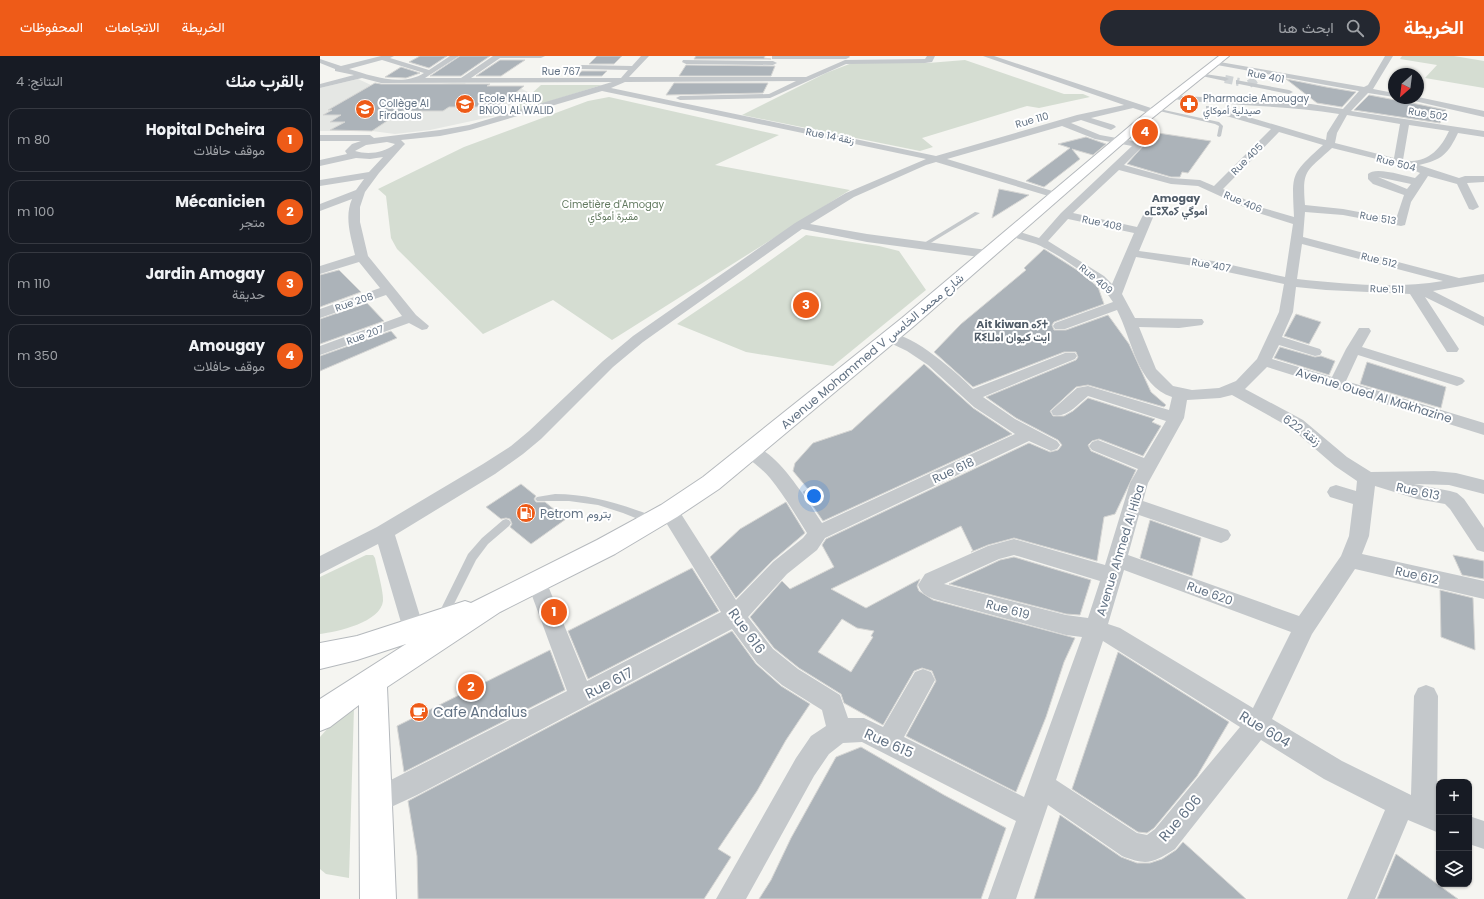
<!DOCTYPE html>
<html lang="ar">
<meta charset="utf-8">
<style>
:root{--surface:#171b24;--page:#242831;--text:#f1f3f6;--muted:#9ea1a6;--line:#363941;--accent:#ee5b18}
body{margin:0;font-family:Poppins,Vazirmatn,"Noto Sans Tifinagh",sans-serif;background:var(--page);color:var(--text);direction:rtl}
.controls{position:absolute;right:12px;bottom:12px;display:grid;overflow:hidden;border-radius:8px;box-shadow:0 1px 3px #0004}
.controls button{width:36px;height:36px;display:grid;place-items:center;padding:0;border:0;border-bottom:1px solid var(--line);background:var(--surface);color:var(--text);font:20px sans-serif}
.compass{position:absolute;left:1068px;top:12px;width:36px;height:36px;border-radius:50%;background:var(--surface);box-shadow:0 1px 3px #0004;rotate:208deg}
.you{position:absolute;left:494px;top:440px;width:14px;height:14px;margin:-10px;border:3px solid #fff;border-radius:50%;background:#1a73e8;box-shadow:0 0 0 6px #1a73e833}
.badge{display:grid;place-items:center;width:26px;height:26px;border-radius:50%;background:var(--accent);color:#fff;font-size:13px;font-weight:700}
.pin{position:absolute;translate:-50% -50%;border:2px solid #fff;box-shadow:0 1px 4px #0006}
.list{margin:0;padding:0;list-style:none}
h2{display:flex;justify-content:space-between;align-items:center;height:52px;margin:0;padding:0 16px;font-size:17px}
h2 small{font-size:13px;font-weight:400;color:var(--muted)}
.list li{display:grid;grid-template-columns:26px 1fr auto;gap:12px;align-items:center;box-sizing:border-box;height:64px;margin:0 8px 8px;padding:0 8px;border:1px solid var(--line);border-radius:12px}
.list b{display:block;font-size:15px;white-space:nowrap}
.list p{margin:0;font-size:13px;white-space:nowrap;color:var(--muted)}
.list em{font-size:13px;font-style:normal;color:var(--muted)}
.icon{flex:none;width:22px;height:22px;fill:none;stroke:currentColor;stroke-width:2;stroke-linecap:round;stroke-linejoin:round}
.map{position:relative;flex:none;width:1164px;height:843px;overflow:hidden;direction:ltr}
header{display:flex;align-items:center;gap:24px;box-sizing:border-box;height:56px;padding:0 20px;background:var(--accent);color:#fff}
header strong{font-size:19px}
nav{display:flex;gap:22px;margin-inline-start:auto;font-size:14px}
.search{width:280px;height:36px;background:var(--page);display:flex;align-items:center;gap:10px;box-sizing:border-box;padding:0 14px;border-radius:22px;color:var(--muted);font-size:15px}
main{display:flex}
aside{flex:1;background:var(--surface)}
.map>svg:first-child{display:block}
.built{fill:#e5e7e4}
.green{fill:#d5ddd2}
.building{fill:#acb3b9;stroke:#d6d6d4;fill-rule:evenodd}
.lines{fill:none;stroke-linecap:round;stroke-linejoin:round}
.street-tunnel{stroke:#d0d4d6;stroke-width:8;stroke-dasharray:8 4;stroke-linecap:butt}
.primary-casing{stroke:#b5b9bd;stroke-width:2}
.lane{fill:#c4c8cb;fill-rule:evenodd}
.street{fill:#c4c8cb;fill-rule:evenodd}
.primary{fill:#fff;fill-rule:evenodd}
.labels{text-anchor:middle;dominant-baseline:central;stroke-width:4;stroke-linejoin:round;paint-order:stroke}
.far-street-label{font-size:10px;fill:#627284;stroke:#fff}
.far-poi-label{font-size:10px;fill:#627284;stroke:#fff;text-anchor:start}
.far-park-label{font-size:10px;fill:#647b61;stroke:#fff}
.far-neighbourhood-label{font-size:11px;font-weight:bold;fill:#505c68;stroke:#fff}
.street-label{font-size:12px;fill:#627284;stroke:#fff}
.poi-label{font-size:12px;fill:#627284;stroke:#fff;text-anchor:start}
.near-street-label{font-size:14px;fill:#627284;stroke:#fff}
.near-poi-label{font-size:14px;fill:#627284;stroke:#fff;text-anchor:start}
</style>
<header>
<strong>الخريطة</strong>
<div class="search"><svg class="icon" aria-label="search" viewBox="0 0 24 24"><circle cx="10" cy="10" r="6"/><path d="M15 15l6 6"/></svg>ابحث هنا</div>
<nav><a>الخريطة</a><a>الاتجاهات</a><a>المحفوظات</a></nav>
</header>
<main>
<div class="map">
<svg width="1164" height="843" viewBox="0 0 1164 843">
<rect width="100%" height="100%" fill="#f5f5f1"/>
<polygon class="built" points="38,23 51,29 99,30 132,27 145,27 148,31 198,31 208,36 175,60 110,74 75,78 52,75 0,75 0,32"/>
<g class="green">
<polygon points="1082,0 1134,0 1164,5 1164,32 1105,22 1117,9 1080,3"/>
<polygon points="645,4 744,38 763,38 770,41 719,52 707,50 602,82 613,91 600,95 422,59 506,17 532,7 608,7"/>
<polygon points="221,29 282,29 189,58"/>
<polygon points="289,41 459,79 395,109 530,134 292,284 233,244 163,278 77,193 71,182 66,140 58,133 144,91 268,45"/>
<polygon points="486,179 559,190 579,195 606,234 513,310 426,296 357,268 424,223"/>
<path d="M46,499H53L55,502C57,512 64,537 63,545C61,566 17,576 0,578V521Z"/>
<polygon points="34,651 29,822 6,818 0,813 0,681 8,672"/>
</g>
<g class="building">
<polygon points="100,0 127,0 109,12 89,6"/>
<polygon points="140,0 170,0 141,20 110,20"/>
<polygon points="277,0 302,0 294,8 269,8"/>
<polygon points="376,0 445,0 444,2 451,3 374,3"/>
<polygon points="180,4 205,4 181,20 156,20"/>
<polygon points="366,9 453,10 455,10 451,20 359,20"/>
<polygon points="81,11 100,17 86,22 65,21"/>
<polygon points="262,15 287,15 282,20 255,20"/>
<polygon points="966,23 1006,31 1036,36 1022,51 997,47"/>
<polygon points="55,27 61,28 170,28 167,30 204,30 178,51 129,51 123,55 82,55 52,75 10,74 25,66 10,66 21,59 3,59 12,54 8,54"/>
<polygon points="354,27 448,27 443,37 346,39"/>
<polygon points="1049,39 1102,49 1126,54 1120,67 1034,54"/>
<polygon points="838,77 891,85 868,117 862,116 860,121 851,121 807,108 824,89"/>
<polygon points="766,81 786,88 773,99 752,93 760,103 724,131 706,125 750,92 738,88"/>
<polygon points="679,133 709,139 672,162"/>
<path d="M724,193L757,214L778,231L784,248L734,266L732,269L734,274H746L788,259L809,288L831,336L846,349L844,351L768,329L756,331L730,355L733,360H744L753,355L768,342L835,363L832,366L841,370L823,400L779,383L772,385L768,389L771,395L816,414L795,458L784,461L777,505L694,482L668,489L651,496L653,495L641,470L511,533L546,552L600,523L597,530L599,535L613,544L755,582L744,606L726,661L696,736L586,680L616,625L612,615L602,612L594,615L563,669L524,647L521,638L479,612L454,592L430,561L462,525L470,533L514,511L502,489L506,483L709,387L730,396L738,394L742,389L738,384L696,362L666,341L756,304L758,301L756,296H744L653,331L614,296L641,268L706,214L704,212ZM522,563L537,572L554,575L551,580L553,581L531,616L498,596Z"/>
<polygon points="19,214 41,236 0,251 0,219"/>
<polygon points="47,247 64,265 0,288 0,263"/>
<polygon points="976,258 1001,266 989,288 964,280"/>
<polygon points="71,275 77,282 0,315 0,300"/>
<polygon points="960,291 995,301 1001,300 1015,305 1009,319 954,302"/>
<polygon points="1047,306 1126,331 1121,352 1040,328"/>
<polygon points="604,308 653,352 692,378 503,465 483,436 488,433 473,415 475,407 493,387 532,374"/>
<polygon points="201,428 216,440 214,443 216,446 225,446 246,463 211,488 190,471 192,468 190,463 186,462 181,463 166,451"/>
<polygon points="466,446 485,477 452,505 416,542 390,501 420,473"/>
<polygon points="830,464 881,482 872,520 820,502"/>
<polygon points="1133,499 1164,505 1164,523 1142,519"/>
<polygon points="694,501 771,524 760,559 746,558 629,528 680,504"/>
<polygon points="372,512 399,555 268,623 248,575"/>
<polygon points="1120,534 1153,542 1155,594 1121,581"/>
<polygon points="412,575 436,608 461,630 490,648 466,684 437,735 398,793 411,801 384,843 98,843 97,800 88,745"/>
<polygon points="230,594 245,634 84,716 77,670"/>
<polygon points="798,596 909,666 877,720 834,772 827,777 818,776 752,733"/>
<polygon points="541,691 624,739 686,772 661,843 439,843 451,824 471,782 516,701"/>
<polygon points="740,759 801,801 817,807 830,807 842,803 856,794 863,786 926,843 714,843"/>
<polygon points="1076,798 1138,843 1057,843"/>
</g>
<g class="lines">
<g class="street-tunnel">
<polyline points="905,23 919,26"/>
<polyline points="929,28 948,16"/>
</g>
<defs>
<polygon id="primary" points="899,0 909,0 831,63 594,270 399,433 357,461 295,498 180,556 67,631 76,843 40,843 39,649 10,671 0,675 0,643 86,588 37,604 0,613 0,587 37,580 145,545 151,547 277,484 341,449 383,421 582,262 823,59"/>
</defs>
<use href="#primary" class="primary-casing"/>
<g class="lane">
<polygon points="835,52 899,66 903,70 901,80 899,81 897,80 899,70 895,68 835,54"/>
<polygon points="655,156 660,157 604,191 599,190"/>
<path d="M235,438C264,438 291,445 319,455C325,457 335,460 338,465L336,468L333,469L303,457L278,449L249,445H217L215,443L217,441Z"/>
<polygon points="186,463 189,464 191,467 189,470 168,488 156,504 126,564 122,566 118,564 117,561 148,498 162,482 183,464"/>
</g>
<g class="street">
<path d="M61,0H74L70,2L109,14L130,0H139L105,22H141L173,0H225L221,2H180L151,22H301L308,14L261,13L257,11L261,9L312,10L321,0H329L309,21H486L525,4L605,3L607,0H615L612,6L605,7L526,8L450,42L360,44L356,42L360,40L449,38L476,25L305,26L291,32L616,100L757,59L804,49L663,0H674L837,54V58L834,59L813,52L771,62L794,69L796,71L791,74L761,64L751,67L780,79L819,86L823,90L804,109L851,122L880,124L894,130L951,73L886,54V50H892L1006,84L1007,77L1019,58C964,49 908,50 853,43H850V39L991,48L1023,53L1039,35L897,9L893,7L894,5L1044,31L1048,29L1065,0H1073L1053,33L1074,37V41L1048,37L1031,55L1164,75V81L1138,77C1128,98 1122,104 1099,109L1139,122L1145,120H1164V126L1147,127L1159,151L1153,154L1149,153L1137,128L1108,120L1091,146L1085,169L1081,170L1023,159L985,156L983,181L1139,222L1164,218V226L1113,235L1164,261V270L1105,241L1139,293L1137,296H1127L1090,238L1006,234L976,231L973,256L962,281L1000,293L1002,296L1000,299L995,300L959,289L952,303L1012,321L1026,293L1039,272H1049L1051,275L1042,291L1142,322L1145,325L1142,328L1137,330L1038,299L1026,325L1164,367V379L947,311L925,333L983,364L1027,401L1051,416L1114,415L1136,417L1164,424V438L1129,429L1094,428L1130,435L1137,437L1144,443L1164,472V496L1157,494L1130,453L1125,448L1097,443L1055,430L1049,480L1042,498L1164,525V543L1035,513L992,578L952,663L1022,705L1091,739L1094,640L1098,632L1106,629L1114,632L1118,640L1117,750L1119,751V777L1088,764L1055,843H1027L1065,754L1004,723L941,684L855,793C833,807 827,810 802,800L728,749L696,843H668L696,765L542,686L523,687L509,698L494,720L426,843H396L476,702L491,680L506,670L502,654L462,629L437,607L412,573L97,739L56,758L47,754L43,745L47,736L247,635L207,526L210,520L217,517L224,520L267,625L401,556L342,460L340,455L342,450L349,448L356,450L416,544L453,506L483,482L487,477C475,458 464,439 450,422C442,412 429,405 423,395L426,391C451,383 489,448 502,467L695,378L654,351L608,309L587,295L564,284L562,281L564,278C588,272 637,317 653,333L745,297H755L757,300L755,303L663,341L695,363L737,385L740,389L737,393L731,395L709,385L505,482L497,494L467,518L428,561L453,593L478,613L520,639L528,662H544L563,671L595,616L603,613L611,616L615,624L584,681L704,741L762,581L746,579L614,543C606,540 601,537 598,529L605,518L668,490L694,483L785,509L810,427L818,413L772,394L769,390L772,386L778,384L824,402L846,365L768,340C758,348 747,362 733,359L731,355L757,332L768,330L849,354L852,341C817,330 812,283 797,254L745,273H735L733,270L735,267L793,246C783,228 736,196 716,188C706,185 696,182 686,179L684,177L690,173L719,182L741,157L812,90L775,83L742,70L627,103L739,137L740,139L735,142L616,106L606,109L534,141L490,168L547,178L667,194L671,195L673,198L671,201L667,202L547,186L482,173L323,286L293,311L221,383L203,398L175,418L75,479L104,573L101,580L93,583L85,580L58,488L0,518V500L57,471L163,408L191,390L209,375L283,305L313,280L475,167L526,137L606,103L282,35L150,74L120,80L81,84L85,88L83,90L59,117L45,136L40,151V166L48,200L96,259L109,270L107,273L102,274L89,267L0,299V290L82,260L66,239L0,262V253L60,232L39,206L0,218V210L35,199C31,181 24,161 32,143L0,155V148L36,134L44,123L0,130V124L49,116L63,101L50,103L36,102L0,110V104L27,98L25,95L32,88L41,85H0V79H50L54,82L120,74L149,69L292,26L61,27L42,22L0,32V28L34,19L15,15V13L0,7V3L21,10ZM62,4L104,17C82,31 52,20 29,13ZM1027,59L1080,68L1074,102L1015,87L1017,77ZM1089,69L1129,75C1120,94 1106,109 1083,104ZM959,76L1003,89C970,119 972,117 974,161L943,152L903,133ZM67,86L75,88C64,97 48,99 35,95L46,89ZM1012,92L1085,110L1100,117L1095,122C1085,120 1055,110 1048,118V123L1053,128L1084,139L1076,163L1023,153L985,149C982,113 986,116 1012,92ZM799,114L851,128L878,130L935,156L973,168L965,221L893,205L819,195L834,159L832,157H824L817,171L753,157ZM1058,121L1091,128L1087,133ZM748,163L814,177L792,228L784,220L728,185ZM982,188L1123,225C1075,233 1025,228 977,223ZM816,201L893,213L964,228L959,256L937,303L916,325L899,332L872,334L853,330L836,313L819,271L859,272L882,269L884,266L882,263L815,262L802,238ZM912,339L971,372L1015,410L1037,425L1036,435L1016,429L1010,431L1007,436L1010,441L1033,448L1029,480L1021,500L979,560L808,499L819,459L901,487L908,484L911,479L908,474L823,445L828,427L864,362L867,344L900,342ZM694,499L780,525L768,562L746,559L624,528L679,503ZM804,514L971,576L933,652L800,572L788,568ZM783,585L920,671L835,773L827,779L817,777L736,724Z"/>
<polygon points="452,0 529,0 530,1 526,3 452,3"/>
<polygon points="363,4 453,5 457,7 453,9 366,8 362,6"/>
<polygon points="878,17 905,21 909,23 905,25 877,19"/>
<polygon points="916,24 969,34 973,36 969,38 919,28 916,28"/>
<polygon points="1098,41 1164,55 1164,61 1090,44 1086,42"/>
<polygon points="1149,760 1164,765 1164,793 1149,788"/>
</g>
<use href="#primary" class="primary"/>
</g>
<defs>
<symbol id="school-disc" viewBox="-11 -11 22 22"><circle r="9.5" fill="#ee5b18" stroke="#fff"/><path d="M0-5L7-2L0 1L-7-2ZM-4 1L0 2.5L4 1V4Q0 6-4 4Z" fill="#fff"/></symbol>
<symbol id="pharmacy-disc" viewBox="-11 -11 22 22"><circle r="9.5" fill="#ee5b18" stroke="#fff"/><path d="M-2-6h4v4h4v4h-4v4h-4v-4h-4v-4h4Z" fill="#fff"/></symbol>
<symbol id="fuel-disc" viewBox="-11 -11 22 22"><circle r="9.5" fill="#ee5b18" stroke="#fff"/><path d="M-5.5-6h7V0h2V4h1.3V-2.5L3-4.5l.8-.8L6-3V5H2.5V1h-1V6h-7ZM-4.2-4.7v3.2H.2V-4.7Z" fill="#fff"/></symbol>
<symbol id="cafe-disc" viewBox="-11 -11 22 22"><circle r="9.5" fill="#ee5b18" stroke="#fff"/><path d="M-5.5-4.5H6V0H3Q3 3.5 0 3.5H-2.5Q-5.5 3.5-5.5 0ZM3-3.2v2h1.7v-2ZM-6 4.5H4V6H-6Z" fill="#fff"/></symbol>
</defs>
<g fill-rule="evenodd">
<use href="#school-disc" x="134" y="37" width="22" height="22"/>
<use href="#pharmacy-disc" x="858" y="37" width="22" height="22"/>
<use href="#school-disc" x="34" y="42" width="22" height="22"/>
<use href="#fuel-disc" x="195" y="446" width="22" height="22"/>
<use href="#cafe-disc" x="88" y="645" width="22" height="22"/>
</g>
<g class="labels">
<g class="far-street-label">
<text x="241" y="15">Rue 767</text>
<text transform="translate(946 20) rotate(11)">Rue 401</text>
<text transform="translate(1108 58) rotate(9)">Rue 502</text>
<text transform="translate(712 64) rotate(-16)">Rue 110</text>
<text transform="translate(510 80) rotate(11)">Rue 14 زنقة</text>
<text transform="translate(927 103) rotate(-45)">Rue 405</text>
<text transform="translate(1076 107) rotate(15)">Rue 504</text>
<text transform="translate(923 146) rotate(23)">Rue 406</text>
<text transform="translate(1058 162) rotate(10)">Rue 513</text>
<text transform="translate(782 167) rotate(12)">Rue 408</text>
<text transform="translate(1059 204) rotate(14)">Rue 512</text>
<text transform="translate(891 209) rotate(10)">Rue 407</text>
<text transform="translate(776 223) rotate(40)">Rue 409</text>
<text transform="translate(1067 233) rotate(2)">Rue 511</text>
<text transform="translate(34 246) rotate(-19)">Rue 208</text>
<text transform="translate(45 279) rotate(-20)">Rue 207</text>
</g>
<g class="far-poi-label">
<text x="159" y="42">Ecole KHALID<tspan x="159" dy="12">BNOU AL WALID</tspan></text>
<text x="883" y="42">Pharmacie Amougay<tspan x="883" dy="12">صيدلية أموكاي</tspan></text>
<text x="59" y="47">Collège Al<tspan x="59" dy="12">Firdaous</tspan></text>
</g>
<g class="far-park-label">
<text x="293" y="148">Cimetière d'Amogay<tspan x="293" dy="12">مقبرة أموگاي</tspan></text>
</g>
<g class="far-neighbourhood-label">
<text x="856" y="142">Amogay<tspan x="856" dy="13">ⴰⵎⵓⴳⴰⵢ أموگي</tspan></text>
<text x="692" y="268">Ait kiwan ⴰⵢⵜ<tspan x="692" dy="13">ⴽⵉⵡⴰⵏ ايت كيوان</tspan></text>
</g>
<g class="street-label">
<text transform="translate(552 295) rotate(-40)">Avenue Mohammed V شارع محمد الخامس</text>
<text transform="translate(1054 339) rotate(17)">Avenue Oued Al Makhazine</text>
<text transform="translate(982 374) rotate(36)">زنقة 622</text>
<text transform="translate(633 414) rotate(-25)">Rue 618</text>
<text transform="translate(1098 435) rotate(12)">Rue 613</text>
<text transform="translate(800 494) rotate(-73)">Avenue Ahmed Al Hiba</text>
<text transform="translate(1097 519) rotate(13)">Rue 612</text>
<text transform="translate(890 537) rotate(20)">Rue 620</text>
<text transform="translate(688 553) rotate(15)">Rue 619</text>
</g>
<g class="poi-label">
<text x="220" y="457">Petrom بتروم</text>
</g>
<g class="near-street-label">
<text transform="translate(427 575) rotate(54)">Rue 616</text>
<text transform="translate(289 627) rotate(-27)">Rue 617</text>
<text transform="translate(945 673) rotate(31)">Rue 604</text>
<text transform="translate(569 687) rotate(24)">Rue 615</text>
<text transform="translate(860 762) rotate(-49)">Rue 606</text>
</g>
<g class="near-poi-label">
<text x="113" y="656">Cafe Andalus</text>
</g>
</g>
</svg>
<div class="controls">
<button>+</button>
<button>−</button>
<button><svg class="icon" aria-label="layers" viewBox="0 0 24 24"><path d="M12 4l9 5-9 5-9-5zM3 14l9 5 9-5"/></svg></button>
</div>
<svg class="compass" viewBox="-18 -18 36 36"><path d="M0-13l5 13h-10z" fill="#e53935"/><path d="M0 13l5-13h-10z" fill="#9ea1a6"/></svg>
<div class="you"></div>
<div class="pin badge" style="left:234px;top:556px">1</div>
<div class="pin badge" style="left:151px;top:631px">2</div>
<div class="pin badge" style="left:486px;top:249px">3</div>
<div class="pin badge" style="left:825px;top:76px">4</div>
</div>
<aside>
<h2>بالقرب منك<small>النتائج: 4</small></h2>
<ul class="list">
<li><span class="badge">1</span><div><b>Hopital Dcheira</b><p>موقف حافلات</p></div><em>80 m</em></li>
<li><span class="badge">2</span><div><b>Mécanicien</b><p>متجر</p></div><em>100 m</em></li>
<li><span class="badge">3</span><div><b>Jardin Amogay</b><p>حديقة</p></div><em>110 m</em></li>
<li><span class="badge">4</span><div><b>Amougay</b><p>موقف حافلات</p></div><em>350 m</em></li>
</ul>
</aside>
</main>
